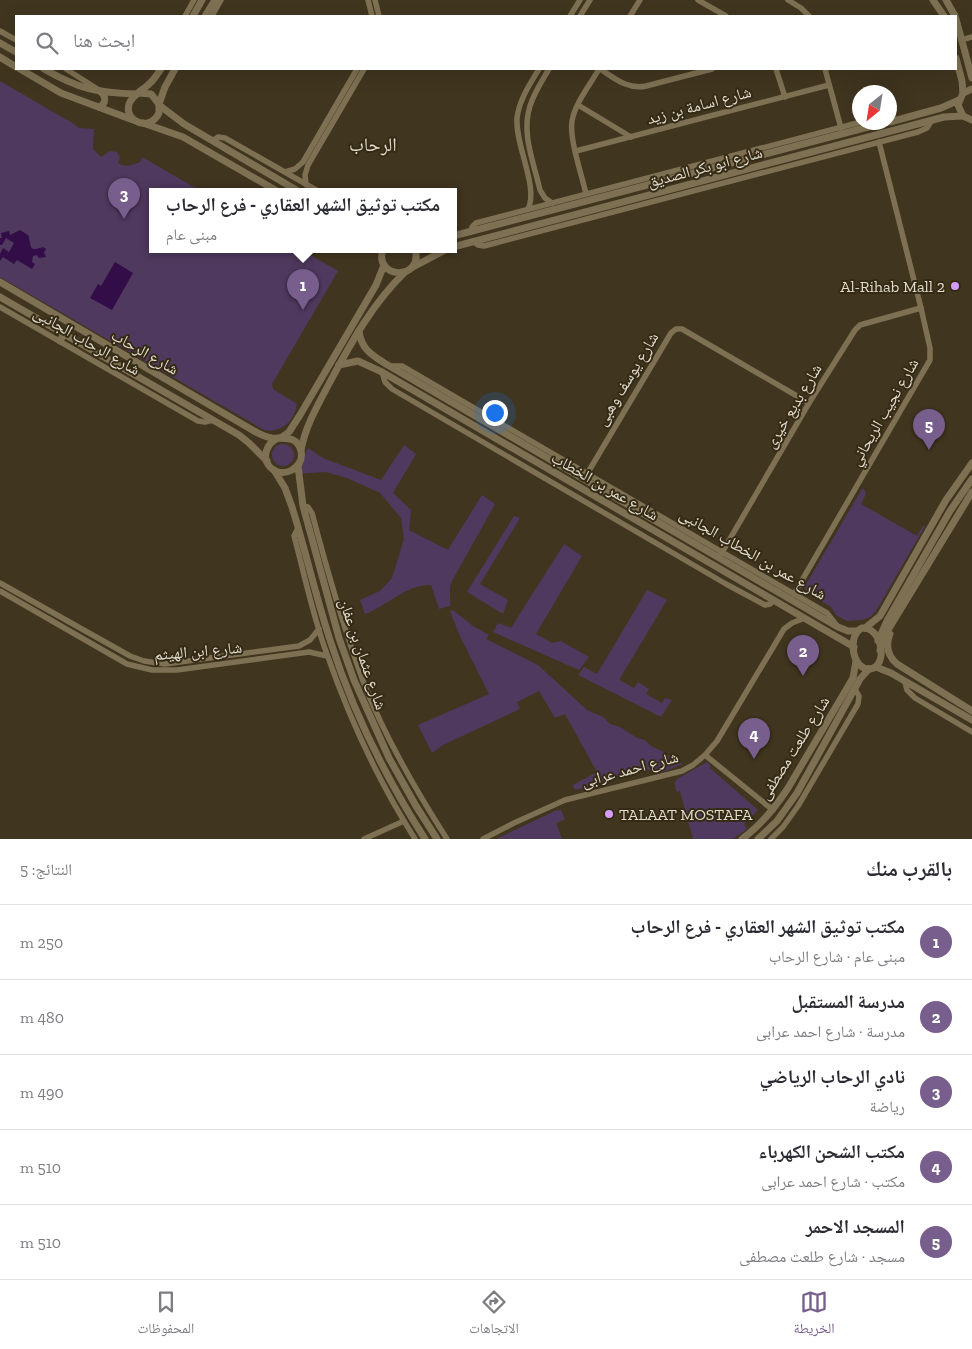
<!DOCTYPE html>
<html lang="ar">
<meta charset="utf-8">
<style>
:root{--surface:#fff;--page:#f2f2f3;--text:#2b2b33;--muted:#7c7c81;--line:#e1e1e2;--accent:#775e8d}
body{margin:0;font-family:"Zilla Slab","Noto Naskh Arabic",serif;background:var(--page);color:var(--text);direction:rtl}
.compass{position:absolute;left:852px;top:85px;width:45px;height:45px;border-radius:50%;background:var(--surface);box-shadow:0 5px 20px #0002;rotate:210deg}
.you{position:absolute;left:494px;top:412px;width:18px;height:18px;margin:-12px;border:4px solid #fff;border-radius:50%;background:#1a73e8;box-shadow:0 0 0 8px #1a73e833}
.badge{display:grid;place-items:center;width:32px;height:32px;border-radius:50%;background:var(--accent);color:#fff;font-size:16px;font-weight:700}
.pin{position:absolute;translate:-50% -41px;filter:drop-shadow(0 1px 2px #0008)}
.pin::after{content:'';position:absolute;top:26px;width:18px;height:15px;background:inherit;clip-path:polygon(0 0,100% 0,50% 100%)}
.popup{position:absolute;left:149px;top:188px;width:308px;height:65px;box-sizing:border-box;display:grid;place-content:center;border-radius:0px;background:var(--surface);filter:drop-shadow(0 1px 4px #0005);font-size:16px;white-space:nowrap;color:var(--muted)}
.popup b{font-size:19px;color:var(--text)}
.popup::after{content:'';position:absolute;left:50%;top:100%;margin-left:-10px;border:10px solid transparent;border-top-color:var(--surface)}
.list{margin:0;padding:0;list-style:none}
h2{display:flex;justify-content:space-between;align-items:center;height:65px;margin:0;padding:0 20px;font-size:21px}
h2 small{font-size:16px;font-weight:400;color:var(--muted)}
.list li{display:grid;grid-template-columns:32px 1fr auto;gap:15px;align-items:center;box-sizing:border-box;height:75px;padding:0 20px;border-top:1px solid var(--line)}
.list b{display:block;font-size:19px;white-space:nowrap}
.list p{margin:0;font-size:16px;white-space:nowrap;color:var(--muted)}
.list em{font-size:16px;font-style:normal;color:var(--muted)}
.icon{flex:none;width:28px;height:28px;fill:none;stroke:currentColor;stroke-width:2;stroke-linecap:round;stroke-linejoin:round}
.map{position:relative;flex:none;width:972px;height:839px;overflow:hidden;direction:ltr}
.search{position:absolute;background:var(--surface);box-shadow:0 5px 20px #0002;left:15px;right:15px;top:15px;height:55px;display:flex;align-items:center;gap:12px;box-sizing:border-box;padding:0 18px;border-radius:0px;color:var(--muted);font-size:19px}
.sheet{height:440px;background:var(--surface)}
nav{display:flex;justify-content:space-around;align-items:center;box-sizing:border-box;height:70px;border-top:1px solid var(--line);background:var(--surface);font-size:14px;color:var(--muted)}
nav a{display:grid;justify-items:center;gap:2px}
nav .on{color:var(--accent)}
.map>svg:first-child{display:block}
.green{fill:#4f395e}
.water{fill:#330d47}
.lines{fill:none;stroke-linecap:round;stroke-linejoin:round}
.minor{stroke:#7e7052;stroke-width:5.5}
.tertiary{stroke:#7e7052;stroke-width:7}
.poi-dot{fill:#d59cfb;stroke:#352b15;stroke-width:2}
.labels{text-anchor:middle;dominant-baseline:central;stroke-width:4;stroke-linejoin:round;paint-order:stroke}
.street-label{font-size:16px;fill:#e1dbcd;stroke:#352b15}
.poi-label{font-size:16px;fill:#e1dbcd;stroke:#352b15;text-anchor:end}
.quarter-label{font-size:19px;fill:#e1dbcd;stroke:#352b15}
</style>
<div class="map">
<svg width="972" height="839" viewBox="0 0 972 839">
<rect width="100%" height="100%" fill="#40351f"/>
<g class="green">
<path d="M0,81L74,124L79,128L94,129L93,149L101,157L110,151L117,152L120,158L118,163C125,168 133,165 140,162L142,157L201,191H153V249H300L338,271L272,384L273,389L297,404C295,420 281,434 264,430L0,277Z"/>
<circle cx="283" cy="455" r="11"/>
<path d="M404,445L416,454L393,493L411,510L409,530L448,550L482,495L495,504L452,581L450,587V606L439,609L431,585C407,584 387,606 365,614L360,600L380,591L392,578L404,539L401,518L380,493L347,478L326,472L297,474L308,448L323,458L381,480Z"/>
<polygon points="862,489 864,489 866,494 861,504 917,536 923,526 925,526 876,611 870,617 862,620 847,621 836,615 831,607 806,592 805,586"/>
<polygon points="514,516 520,518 480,584 508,600 503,614 467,592"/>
<polygon points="564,544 582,556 536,634 552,643 561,641 589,657 579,670 493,632 498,623 511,628"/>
<polygon points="647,590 667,600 619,680 634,688 638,682 649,689 646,694 662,703 665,698 672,700 661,717 578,675 584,667 597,674"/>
<polygon points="453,610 473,626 489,635 486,639 538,665 587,710 603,717 610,724 620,727 637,738 645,740 651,746 664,752 671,758 683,764 658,774 656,769 613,777 599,783 576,790 573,787 573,785 597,772 565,714 555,718 539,691 517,702 520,709 443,745 432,753 418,725 489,694 459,634 450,611"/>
<polygon points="707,762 711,766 710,768 758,810 744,824 747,829 733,839 693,839 680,791 677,792 674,783 677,779"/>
<polygon points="561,810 565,819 556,823 562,839 496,839 555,811"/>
</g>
<g class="water">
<path d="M20,230L28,235C32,245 27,253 43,247L46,249L44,252L46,257L39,258L37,255L33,256L32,262L35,264L32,269L17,260L14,264L3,257L0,261V254L3,248L9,252L14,243L6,238L2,245H0V238H2L1,233L9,231L10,235Z"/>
<polygon points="115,262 133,273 112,310 90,298 98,284 101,286"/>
</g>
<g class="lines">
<g class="minor">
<polyline points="368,0 372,16"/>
<polyline points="375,0 379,16"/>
<polyline points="698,0 726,16"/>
<polyline points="788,0 801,8 809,16"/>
<polyline points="185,16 194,0"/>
<polyline points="212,16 221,0"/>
<polyline points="570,16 580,0"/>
<polyline points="580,16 590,0"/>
<polyline points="630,16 640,0"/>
<polyline points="0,31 16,40"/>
<polyline points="961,40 972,37"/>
<polyline points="66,69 99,90"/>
<path d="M549,69C542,81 534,93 530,106C521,134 534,163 540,190L545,198L552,203"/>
<path d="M600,69C614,78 628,90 646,86L712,69"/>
<polyline points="776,69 785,97"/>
<polyline points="825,69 841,128"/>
<polyline points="578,105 631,137"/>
<polyline points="212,141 218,137 225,138 318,191"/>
<polyline points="576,151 829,85"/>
<polyline points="285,172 295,169 303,162 357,69"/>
<polyline points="306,185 305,175 308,165 364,69"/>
<path d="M586,194C582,175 569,139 572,121C575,103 590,85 599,69"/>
<path d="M528,209C539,188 515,145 517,118C519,100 530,84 539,69"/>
<polyline points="471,232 472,227 476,223 861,122"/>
<polyline points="473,241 478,245 484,246 918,132 927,128 932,120"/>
<polyline points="0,307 198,421 205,422 213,420"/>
<polyline points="389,366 402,366 794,594 827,613 838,627"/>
<polyline points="382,372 385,382 392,389 726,584 765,605 770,604 774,600"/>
<polyline points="587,474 671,333 676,329 682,329 809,403"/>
<path d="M303,506L308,507L312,513C327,570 343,626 363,681C384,736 415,789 447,839"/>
<path d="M298,528L294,536C305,576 313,618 328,657C350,720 379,782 415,839"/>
<polyline points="720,556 809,403 855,330 860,325 921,308"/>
<polyline points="0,583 130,656 144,661 165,664 299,646 310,640 319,629"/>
<polyline points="0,591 127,664 152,670 177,670 309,652 327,656"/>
<polyline points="794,594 930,360 930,348 921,308 879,142"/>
<polyline points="905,682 907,690 915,698 972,732"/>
<polyline points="705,755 773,810"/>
<polyline points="364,839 404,821"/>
<polyline points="483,839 514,823 565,800 682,771 693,765 705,755 717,741 784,629 792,623 805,618"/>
<polyline points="771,839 783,827 798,806 858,704 859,696 855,689"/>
</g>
<g class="tertiary">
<polyline points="933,0 944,16"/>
<polyline points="946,0 955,16"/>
<polyline points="193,16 202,0"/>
<polyline points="205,16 215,0"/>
<polyline points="956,19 972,78"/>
<polyline points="0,43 16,52"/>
<polyline points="0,57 16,67"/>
<polyline points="956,58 962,81 963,93"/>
<polyline points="20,69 61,93 133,120"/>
<path d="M44,69C79,89 97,93 137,94"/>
<polyline points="972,89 963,93 958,105 963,116 972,120"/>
<path d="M139,93L151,94L159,104V113C150,132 124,122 129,104C132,95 143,90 149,84C154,80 157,74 161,69"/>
<polyline points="159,104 165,87 175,69"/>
<polyline points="159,105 184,124 298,191"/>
<path d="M99,107C107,103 106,96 100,91"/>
<polyline points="890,122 941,108 959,100"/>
<polyline points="143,123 183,137 277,191"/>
<polyline points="453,236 887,122"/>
<polyline points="453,247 944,117 963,116"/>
<path d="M383,249C373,280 424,281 415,249"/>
<polyline points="413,267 447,249"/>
<path d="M0,282L254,431C260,434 265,437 272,438C284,439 297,435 301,451C305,468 282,480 270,467C261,457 267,443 278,438"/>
<polyline points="0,297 239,435 249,443 267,461"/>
<path d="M359,331C361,349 372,355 386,364L838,627L848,631H856"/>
<polyline points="60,341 64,334"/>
<polyline points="339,365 358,361 382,372 854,647"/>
<polyline points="282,437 289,432 300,415 376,285 384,265"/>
<path d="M301,450C306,424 319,403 331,380C352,341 373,303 405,272"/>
<polyline points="298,466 303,506 339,638 354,680 389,758 416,806 437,839"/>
<path d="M274,470L285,488L292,507C306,552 316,598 331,643C353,712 386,778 425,839"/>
<path d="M862,628C882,626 889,667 870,669C853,671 846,636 862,628Z"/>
<polyline points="865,628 880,616 946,500 972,463"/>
<path d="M890,634C885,646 888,656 897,664L972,711"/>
<polyline points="878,641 888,619 950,511 972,479"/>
<polyline points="880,650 885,635 972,492"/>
<polyline points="876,667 891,673 972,720"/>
<path d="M742,839C761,825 775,808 788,788L853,678L856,661"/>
<polyline points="758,839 777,821 797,793 860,679 869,669"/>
</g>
</g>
<g class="poi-dot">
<circle cx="955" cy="286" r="5"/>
<circle cx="609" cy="814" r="5"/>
</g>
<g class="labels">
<g class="street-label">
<text transform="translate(699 105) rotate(-15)">شارع اسامة بن زيد</text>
<text transform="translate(705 167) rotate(-15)">شارع ابو بكر الصديق</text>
<text transform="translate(87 341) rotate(30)">شارع الرحاب الجانبى</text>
<text transform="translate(145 352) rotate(30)">شارع الرحاب</text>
<text transform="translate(627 379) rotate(-59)">شارع يوسف وهبى</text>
<text transform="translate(793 406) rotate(-59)">شارع بديع خيرى</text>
<text transform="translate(884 412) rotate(-60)">شارع نجيب الريحاني</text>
<text transform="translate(605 486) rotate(30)">شارع عمر بن الخطاب</text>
<text transform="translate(753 554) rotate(30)">شارع عمر بن الخطاب الجانبى</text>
<text transform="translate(198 651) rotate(-5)">شارع ابن الهيثم</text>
<text transform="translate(363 654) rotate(71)">شارع عثمان بن عفان</text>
<text transform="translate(794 748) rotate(-58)">شارع طلعت مصطفى</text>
<text transform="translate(630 769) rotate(-15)">شارع احمد عرابى</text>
</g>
<g class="poi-label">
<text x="945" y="286">Al-Rihab Mall 2</text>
<text x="619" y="814" text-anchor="start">TALAAT MOSTAFA</text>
</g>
<g class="quarter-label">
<text x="373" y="144">الرحاب</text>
</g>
</g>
</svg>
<svg class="compass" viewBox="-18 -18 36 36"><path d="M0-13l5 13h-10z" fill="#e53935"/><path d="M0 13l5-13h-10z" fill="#7c7c81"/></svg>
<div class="you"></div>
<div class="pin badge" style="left:303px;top:310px">1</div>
<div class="popup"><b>مكتب توثيق الشهر العقاري - فرع الرحاب</b>مبنى عام</div>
<div class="pin badge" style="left:803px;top:676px">2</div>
<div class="pin badge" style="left:124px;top:219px">3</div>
<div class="pin badge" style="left:754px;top:759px">4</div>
<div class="pin badge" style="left:929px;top:450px">5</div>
<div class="search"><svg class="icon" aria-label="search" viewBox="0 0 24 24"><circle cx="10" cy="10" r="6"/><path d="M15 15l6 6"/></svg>ابحث هنا</div>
</div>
<section class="sheet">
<h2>بالقرب منك<small>النتائج: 5</small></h2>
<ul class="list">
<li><span class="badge">1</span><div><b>مكتب توثيق الشهر العقاري - فرع الرحاب</b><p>مبنى عام · شارع الرحاب</p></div><em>250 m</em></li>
<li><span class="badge">2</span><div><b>مدرسة المستقبل</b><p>مدرسة · شارع احمد عرابى</p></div><em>480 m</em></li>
<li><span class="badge">3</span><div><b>نادي الرحاب الرياضي</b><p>رياضة</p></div><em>490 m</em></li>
<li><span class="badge">4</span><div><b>مكتب الشحن الكهرباء</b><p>مكتب · شارع احمد عرابى</p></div><em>510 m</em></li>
<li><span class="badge">5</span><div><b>المسجد الاحمر</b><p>مسجد · شارع طلعت مصطفى</p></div><em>510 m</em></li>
</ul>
</section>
<nav>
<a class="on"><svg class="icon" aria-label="map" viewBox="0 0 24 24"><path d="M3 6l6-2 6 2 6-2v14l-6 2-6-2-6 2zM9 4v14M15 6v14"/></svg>الخريطة</a>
<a><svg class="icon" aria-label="directions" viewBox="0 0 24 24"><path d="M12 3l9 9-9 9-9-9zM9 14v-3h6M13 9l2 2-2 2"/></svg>الاتجاهات</a>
<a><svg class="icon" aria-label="saved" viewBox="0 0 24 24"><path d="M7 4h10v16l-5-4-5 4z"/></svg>المحفوظات</a>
</nav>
